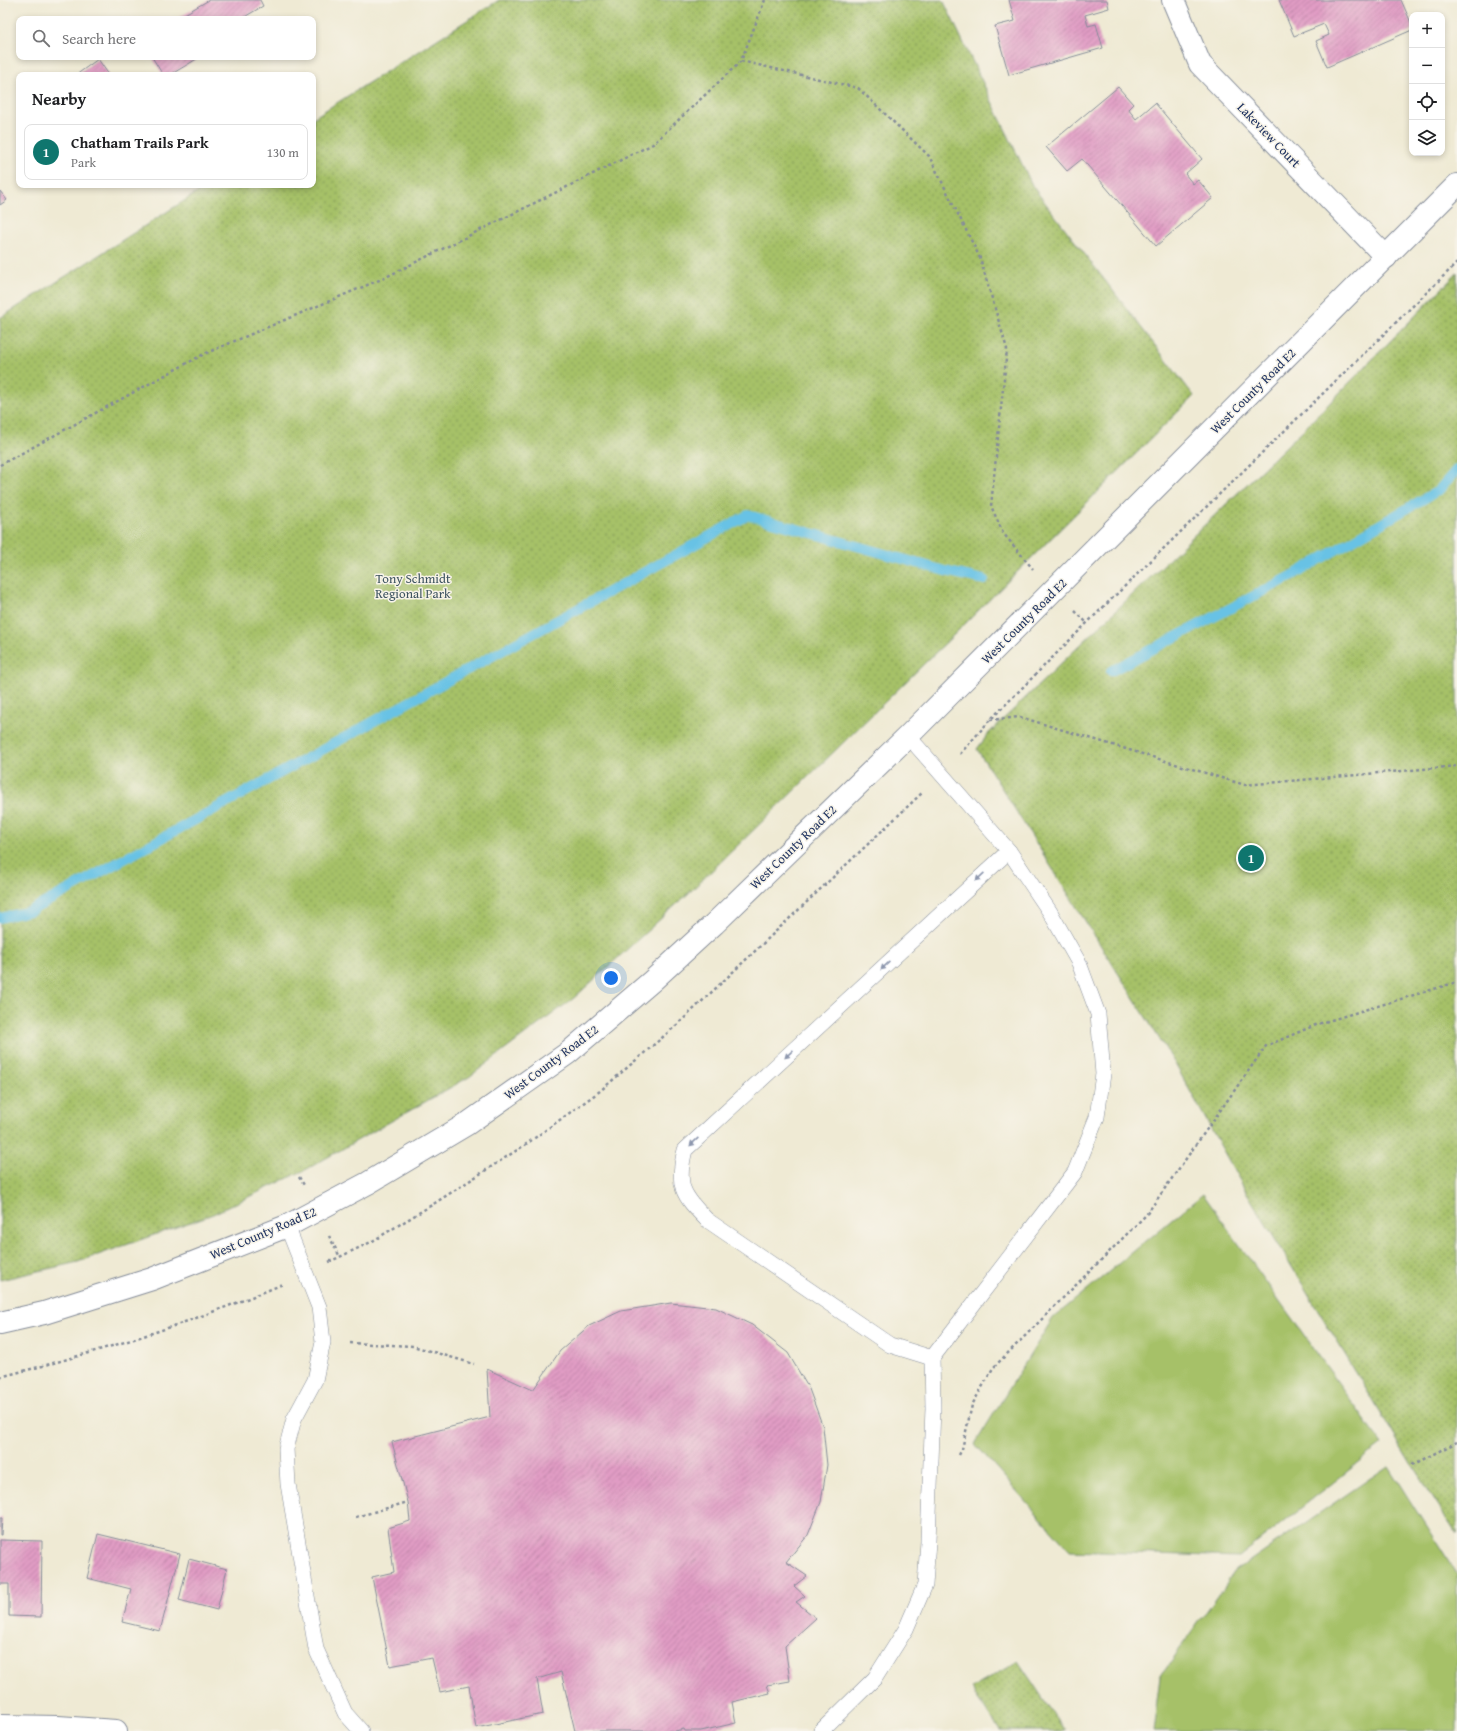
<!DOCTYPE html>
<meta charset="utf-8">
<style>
:root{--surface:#fff;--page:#f6f6f6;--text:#202124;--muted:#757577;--line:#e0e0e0;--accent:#0f766e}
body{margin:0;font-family:"Gentium Book Plus",serif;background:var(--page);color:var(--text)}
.controls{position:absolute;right:12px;top:12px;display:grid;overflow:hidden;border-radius:8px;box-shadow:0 2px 6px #0003}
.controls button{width:36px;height:36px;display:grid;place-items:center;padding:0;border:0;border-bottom:1px solid var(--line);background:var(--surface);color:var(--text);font:20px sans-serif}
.you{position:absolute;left:611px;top:978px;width:14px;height:14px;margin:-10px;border:3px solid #fff;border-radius:50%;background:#1a73e8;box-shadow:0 0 0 6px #1a73e833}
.badge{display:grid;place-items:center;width:26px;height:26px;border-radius:50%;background:var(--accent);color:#fff;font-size:13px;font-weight:700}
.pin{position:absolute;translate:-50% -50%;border:2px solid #fff;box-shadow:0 1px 4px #0006}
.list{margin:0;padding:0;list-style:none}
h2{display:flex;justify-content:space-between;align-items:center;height:52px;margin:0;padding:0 16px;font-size:17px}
h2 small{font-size:13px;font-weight:400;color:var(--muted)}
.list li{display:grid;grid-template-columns:26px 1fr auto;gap:12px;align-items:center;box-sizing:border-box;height:56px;margin:0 8px 8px;padding:0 8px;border:1px solid var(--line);border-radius:8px}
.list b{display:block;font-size:15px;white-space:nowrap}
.list p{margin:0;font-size:13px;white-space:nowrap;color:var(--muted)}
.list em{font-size:13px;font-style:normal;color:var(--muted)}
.icon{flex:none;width:22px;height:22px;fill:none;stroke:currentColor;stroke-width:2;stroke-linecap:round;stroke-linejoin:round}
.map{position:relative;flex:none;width:1457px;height:1731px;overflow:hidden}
.search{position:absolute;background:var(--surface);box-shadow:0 2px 6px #0003;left:16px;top:16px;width:300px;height:44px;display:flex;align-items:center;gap:10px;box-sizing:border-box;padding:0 14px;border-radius:8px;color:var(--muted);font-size:15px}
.panel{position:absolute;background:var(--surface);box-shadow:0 2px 6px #0003;left:16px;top:72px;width:300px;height:116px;border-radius:8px}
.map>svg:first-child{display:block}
.park{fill:url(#park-dots);stroke:#607863}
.garden{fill:#a6c168;stroke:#607863}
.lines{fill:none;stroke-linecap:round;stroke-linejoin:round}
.stream{stroke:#67c2e5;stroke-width:10}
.building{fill:url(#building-hatch)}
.lane-casing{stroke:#858c99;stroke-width:16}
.street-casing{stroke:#858c99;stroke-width:24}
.secondary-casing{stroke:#858c99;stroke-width:24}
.path{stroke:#858c99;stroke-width:2.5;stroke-dasharray:3 3;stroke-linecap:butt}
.lane{stroke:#fff;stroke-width:15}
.street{stroke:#fff;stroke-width:22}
.secondary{stroke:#fff;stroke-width:22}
.oneway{fill:#8d97ae}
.labels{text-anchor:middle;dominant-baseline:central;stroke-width:3;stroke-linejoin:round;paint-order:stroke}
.street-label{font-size:13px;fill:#1b2f5e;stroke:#f7f3e8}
.park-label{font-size:13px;fill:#3e5460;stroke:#f7f3e8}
</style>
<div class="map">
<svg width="1457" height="1731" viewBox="0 0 1457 1731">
<defs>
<pattern id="park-dots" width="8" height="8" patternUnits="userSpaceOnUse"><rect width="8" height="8" fill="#a6c168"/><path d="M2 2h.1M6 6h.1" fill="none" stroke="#869d59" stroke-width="1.8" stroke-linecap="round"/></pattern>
<pattern id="building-hatch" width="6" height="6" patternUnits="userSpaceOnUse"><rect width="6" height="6" fill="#e19cc4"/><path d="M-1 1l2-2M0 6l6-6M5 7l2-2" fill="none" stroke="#b680a2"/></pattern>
</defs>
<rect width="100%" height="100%" fill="#f7f3e8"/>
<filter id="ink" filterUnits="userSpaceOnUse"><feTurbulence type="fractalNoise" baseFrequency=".025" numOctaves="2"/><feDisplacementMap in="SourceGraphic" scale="8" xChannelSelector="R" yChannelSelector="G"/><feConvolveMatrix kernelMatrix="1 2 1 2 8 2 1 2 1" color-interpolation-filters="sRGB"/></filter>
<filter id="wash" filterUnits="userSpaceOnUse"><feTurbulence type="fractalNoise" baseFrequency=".012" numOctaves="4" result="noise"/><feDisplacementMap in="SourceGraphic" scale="16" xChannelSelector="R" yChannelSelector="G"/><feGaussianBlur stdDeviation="0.9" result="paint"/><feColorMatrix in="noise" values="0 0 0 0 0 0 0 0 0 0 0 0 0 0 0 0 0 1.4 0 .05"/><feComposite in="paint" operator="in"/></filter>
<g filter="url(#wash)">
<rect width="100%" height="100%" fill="#efead4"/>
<g class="park">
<polygon points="499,0 943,0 1033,187 1194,396 965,624 691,891 574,998 469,1077 307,1169 213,1214 78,1262 0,1280 0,318 209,185 313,185 313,118"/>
<polygon points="1457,273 1457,1534 1412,1465 1244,1188 1174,1062 977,749 989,733 1305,428"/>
<polygon points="1018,1661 1065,1731 1000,1731 971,1689"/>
</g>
<g class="garden">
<polygon points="1203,1194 1382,1444 1239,1557 1070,1551 975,1444 1053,1318"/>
<polygon points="1388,1466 1457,1575 1457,1731 1153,1731 1160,1677 1235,1571"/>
</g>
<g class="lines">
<g class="stream">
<polyline points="1111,671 1288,578 1439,490 1457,469"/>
<polyline points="0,918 30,911 748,515 945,571 984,580"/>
</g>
</g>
<g id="blocks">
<g class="building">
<polygon points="209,0 260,0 263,6 241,19 176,19"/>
<polygon points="1009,0 1107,0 1109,8 1085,15 1088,26 1096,24 1103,48 1009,75 995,26 1015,21"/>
<polygon points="1279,0 1401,0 1412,25 1412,30 1327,67 1316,41 1329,35 1324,24 1294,36"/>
<polygon points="152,57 200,57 170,75 163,75"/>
<polygon points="98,59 109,75 76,75"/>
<polygon points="1118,87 1133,104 1128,109 1136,119 1155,103 1202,159 1185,174 1193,184 1198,180 1213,198 1156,246 1082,159 1067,171 1046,147"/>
<polygon points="0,191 7,200 0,205"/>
<polygon points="671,1303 716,1308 752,1325 788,1353 809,1389 823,1427 827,1465 821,1502 808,1535 786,1562 807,1576 794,1586 805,1596 796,1602 816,1618 785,1646 790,1681 767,1685 770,1693 732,1702 736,1723 701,1731 685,1731 684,1729 675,1731 575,1731 561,1672 537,1679 543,1714 476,1728 469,1686 440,1692 432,1658 390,1666 372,1577 394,1572 388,1528 410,1521 408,1502 392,1442 490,1417 487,1369 533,1390 560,1351 589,1326 621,1311"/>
<polygon points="0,1518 2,1518 1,1535 0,1535"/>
<polygon points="98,1534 180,1554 160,1631 122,1622 131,1589 87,1578"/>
<polygon points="0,1540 42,1541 41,1617 9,1616 9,1584 0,1584"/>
<polygon points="189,1559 227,1569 217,1610 179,1600"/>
</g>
</g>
</g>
<g filter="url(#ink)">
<use href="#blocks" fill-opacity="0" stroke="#858c99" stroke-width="1"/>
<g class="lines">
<defs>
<g id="lane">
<polyline points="287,1226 319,1307 323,1342 315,1380 294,1419 286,1449 288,1484 316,1649 345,1713 361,1731"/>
<path d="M932,1358L890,1345L707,1220C682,1195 676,1185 685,1150L1009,851"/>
<polyline points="821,1731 875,1678 906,1629 925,1585 928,1541 933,1408 932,1358 1075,1172 1097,1117 1103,1074 1098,1014 1079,963 1050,912 1009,851 908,736"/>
</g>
<g id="street">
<polyline points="1173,0 1200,64 1386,257"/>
<polyline points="0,1726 58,1727 116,1731"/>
</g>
<polyline id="secondary" points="0,1323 44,1313 152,1279 287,1226 368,1183 467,1124 568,1053 652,981 714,924 908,736 1457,185"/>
</defs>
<use href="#lane" class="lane-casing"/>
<use href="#street" class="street-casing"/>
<use href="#secondary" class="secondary-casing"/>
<g class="path">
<polyline points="741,61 858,88 929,156 980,258 1007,349 991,506 1003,533 1033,569"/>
<polyline points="0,465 204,354 384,278 653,144 741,61 765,0"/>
<polyline points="1075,611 1087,623"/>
<polyline points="990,720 1020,717 1245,785 1457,766"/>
<polyline points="960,754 990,720 1087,623 1457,263"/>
<polyline points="299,1177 304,1185"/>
<polyline points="329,1236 340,1257"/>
<polyline points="329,1262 371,1242 435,1203 525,1145 600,1091 678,1024 923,792"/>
<polyline points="350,1343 413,1346 474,1364"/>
<path d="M0,1377C96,1353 191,1323 283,1284"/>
<polyline points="959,1455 962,1449 972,1405 993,1368 1146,1215 1266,1046 1318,1024 1457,982"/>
<polyline points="1412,1465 1457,1442"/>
<polyline points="356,1517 408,1502"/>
</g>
<use href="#lane" class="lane"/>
<use href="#street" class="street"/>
<use href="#secondary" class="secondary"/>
</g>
<defs><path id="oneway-solid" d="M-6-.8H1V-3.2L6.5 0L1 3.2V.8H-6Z"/></defs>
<g class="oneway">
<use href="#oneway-solid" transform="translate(980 877) rotate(137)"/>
<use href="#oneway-solid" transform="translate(885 966) rotate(137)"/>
<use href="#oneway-solid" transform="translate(789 1054) rotate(137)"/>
<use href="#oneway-solid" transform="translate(694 1142) rotate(137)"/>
</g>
</g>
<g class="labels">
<g class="street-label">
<text transform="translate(1269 135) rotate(46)">Lakeview Court</text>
<text transform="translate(1253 391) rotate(-45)">West County Road E2</text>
<text transform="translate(1024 621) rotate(-45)">West County Road E2</text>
<text transform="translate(793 847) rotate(-44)">West County Road E2</text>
<text transform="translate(551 1062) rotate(-37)">West County Road E2</text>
<text transform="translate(263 1233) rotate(-23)">West County Road E2</text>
</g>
<g class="park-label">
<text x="413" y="578">Tony Schmidt<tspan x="413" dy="15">Regional Park</tspan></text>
</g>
</g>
</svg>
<div class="controls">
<button>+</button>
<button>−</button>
<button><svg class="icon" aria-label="locate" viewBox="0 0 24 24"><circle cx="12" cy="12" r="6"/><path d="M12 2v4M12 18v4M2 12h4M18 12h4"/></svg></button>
<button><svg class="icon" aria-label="layers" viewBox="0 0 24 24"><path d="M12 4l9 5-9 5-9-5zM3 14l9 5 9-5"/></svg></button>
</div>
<div class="you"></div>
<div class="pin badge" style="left:1251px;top:858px">1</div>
<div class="search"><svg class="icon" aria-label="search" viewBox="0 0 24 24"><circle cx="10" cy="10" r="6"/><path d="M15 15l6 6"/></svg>Search here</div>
<section class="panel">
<h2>Nearby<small></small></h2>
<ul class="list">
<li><span class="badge">1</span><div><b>Chatham Trails Park</b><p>Park</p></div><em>130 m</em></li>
</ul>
</section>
</div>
